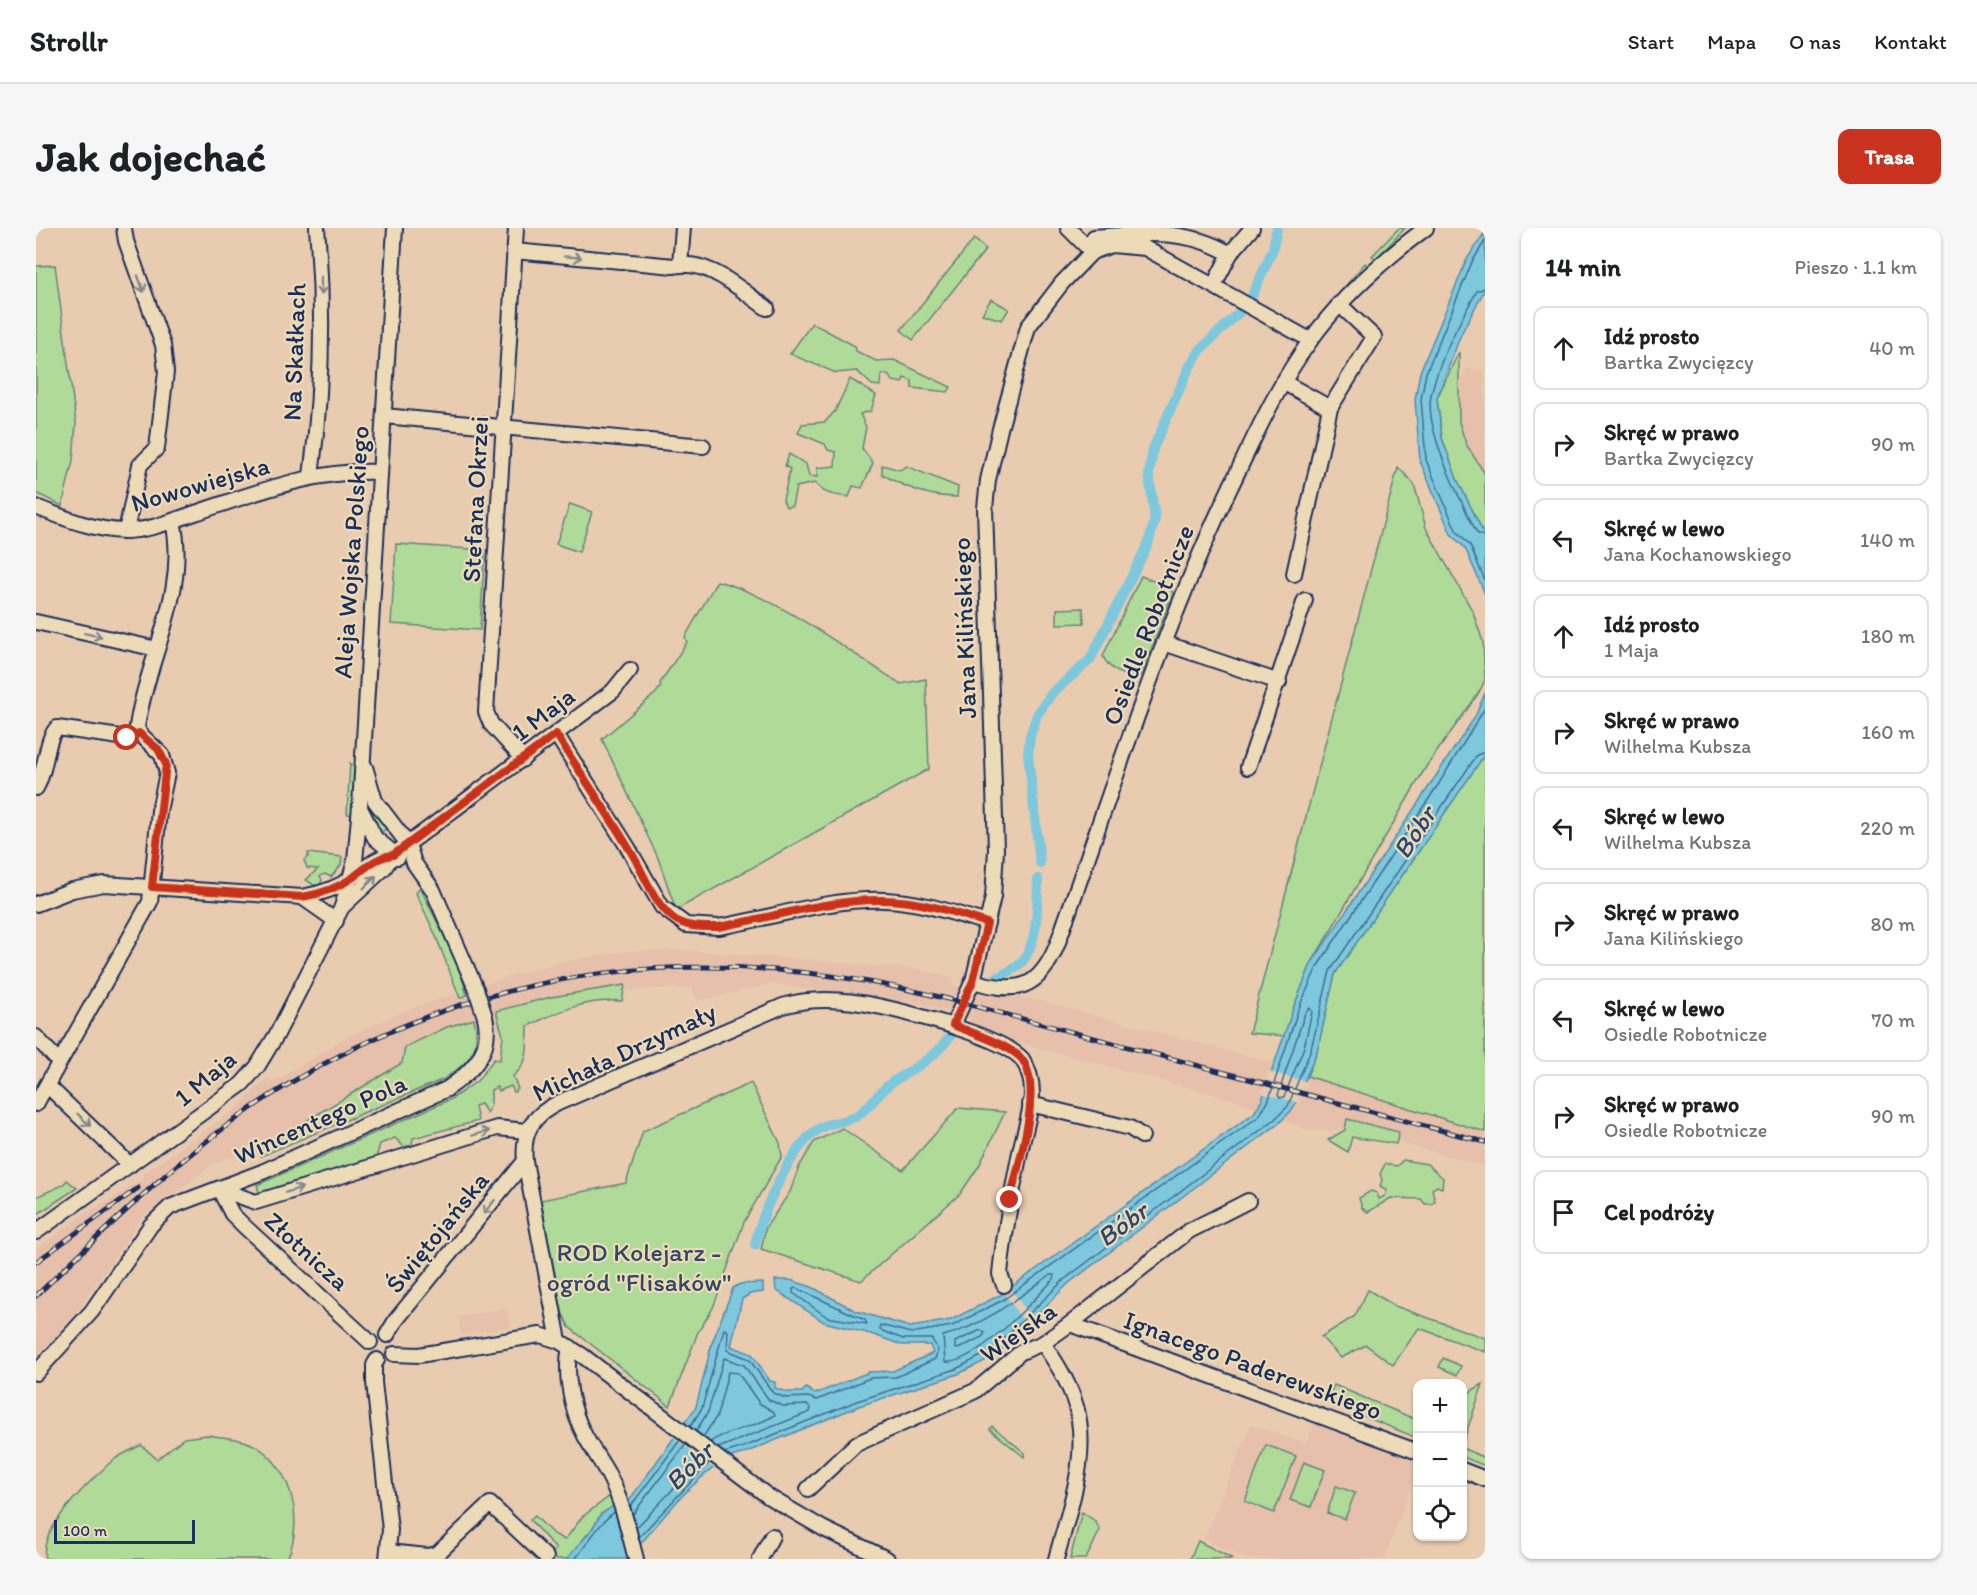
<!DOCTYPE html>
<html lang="pl">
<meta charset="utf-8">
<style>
:root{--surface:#fff;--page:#f6f6f6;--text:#202124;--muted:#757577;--line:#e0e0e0;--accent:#c8321e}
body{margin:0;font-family:Itim,sans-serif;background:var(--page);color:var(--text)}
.controls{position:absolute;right:18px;bottom:18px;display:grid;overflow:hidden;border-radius:12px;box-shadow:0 2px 4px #0004}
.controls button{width:54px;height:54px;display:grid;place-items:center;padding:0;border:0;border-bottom:2px solid var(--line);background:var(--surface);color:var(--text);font:30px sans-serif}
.scale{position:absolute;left:18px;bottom:15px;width:141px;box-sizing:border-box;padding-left:6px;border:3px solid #1b2f5e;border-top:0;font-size:16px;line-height:21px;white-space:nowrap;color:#1b2f5e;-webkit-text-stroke:4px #eddbb8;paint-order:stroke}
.stop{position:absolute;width:18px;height:18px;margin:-14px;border:4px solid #c8321e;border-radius:50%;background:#fff}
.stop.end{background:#c8321e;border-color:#fff;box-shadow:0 2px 6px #0008}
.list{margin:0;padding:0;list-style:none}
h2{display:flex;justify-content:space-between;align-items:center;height:78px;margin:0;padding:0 24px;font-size:26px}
h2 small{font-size:20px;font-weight:400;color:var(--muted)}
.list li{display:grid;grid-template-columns:39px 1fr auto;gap:18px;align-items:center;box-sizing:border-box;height:84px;margin:0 12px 12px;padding:0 12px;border:2px solid var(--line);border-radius:12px}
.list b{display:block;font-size:22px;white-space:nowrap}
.list p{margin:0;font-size:20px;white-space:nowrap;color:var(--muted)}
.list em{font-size:20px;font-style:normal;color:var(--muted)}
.icon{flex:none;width:33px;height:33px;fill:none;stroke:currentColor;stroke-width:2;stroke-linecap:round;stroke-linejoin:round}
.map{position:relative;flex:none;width:1449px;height:1331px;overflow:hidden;border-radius:12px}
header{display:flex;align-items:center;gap:36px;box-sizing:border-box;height:84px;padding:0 30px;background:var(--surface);border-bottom:2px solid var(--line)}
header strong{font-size:28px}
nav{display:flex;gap:33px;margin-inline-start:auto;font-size:21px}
.intro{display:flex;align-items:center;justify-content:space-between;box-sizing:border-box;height:144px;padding:0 36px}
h1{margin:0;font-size:42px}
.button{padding:15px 27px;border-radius:12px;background:var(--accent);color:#fff;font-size:21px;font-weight:700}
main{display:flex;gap:36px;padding:0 36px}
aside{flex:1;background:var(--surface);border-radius:12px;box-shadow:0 2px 4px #0004}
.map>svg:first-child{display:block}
.built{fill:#e6c0ab}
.green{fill:#afda98;stroke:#65847b;stroke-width:1.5}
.water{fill:#7dc8dd;stroke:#568baa;stroke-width:1.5}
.pier{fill:#e9cbb0}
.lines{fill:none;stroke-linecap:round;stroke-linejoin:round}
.shore{stroke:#426c91;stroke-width:1.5}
.canal{stroke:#7dc8dd;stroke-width:10}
.minor-casing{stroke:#1b2f5e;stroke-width:18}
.minor{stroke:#eddbb8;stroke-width:14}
.rail-casing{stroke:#1b2f5e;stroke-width:5}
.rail{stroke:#eddbb8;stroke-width:3;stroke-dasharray:9;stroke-linecap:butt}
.minor-bridge-casing{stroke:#1b2f5e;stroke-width:18;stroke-linecap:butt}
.minor-bridge{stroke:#eddbb8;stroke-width:14}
.oneway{stroke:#84858b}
.route{stroke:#c8321e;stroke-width:8}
.labels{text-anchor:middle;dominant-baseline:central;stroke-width:4.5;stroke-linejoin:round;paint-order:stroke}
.street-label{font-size:26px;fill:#1b2f5e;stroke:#eddbb8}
.park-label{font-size:26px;fill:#314967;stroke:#eddbb8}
.water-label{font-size:27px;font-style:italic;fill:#2a4671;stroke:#eddbb8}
</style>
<header>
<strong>Strollr</strong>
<nav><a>Start</a><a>Mapa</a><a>O nas</a><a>Kontakt</a></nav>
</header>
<div class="intro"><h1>Jak dojechać</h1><a class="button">Trasa</a></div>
<main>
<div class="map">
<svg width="1449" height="1331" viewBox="0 0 1449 1331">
<rect width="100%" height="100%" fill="#e9cbb0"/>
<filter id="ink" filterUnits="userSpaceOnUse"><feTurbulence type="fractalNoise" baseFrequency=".0167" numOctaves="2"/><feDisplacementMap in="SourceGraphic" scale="12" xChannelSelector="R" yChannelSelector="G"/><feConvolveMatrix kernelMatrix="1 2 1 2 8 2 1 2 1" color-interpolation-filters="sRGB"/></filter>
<g filter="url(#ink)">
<g class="built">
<polygon points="1430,140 1449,144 1449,246 1430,216 1423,194 1422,171"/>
<polygon points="647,722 880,741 918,750 917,758 1005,773 1223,831 1449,892 1449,938 1312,901 1273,903 1203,873 932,801 935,790 885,776 737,756 661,773 656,759 575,764 519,779 489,796 442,803 439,819 230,927 189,930 175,938 105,990 39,1087 0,1130 0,1021 54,982 75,972 105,951 108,945 197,883 232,850 238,854 307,811 363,785 457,753 525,734 591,723"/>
<polygon points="471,1080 475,1099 426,1107 422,1089"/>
<polygon points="1279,1195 1381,1233 1381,1242 1348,1331 1210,1331 1168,1311 1215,1197 1270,1215"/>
</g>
<g class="green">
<polygon points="1363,0 1369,0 1340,31 1336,28"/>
<polygon points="938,11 950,21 877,112 865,102"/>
<polygon points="1329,35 1332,38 1295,75"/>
<polygon points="19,37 40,195 37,233 26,278 0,265 0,38"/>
<polygon points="955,71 973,81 966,92 946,86"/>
<polygon points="776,95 819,118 820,123 840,133 858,132 915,159 912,164 876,160 876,153 868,150 866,155 857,153 852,147 845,146 844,158 836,157 821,143 800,145 754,126"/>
<polygon points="1423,124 1423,194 1430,216 1449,246 1449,308 1421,251 1406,210 1401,170"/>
<path d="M814,151L840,167L835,183L824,186L830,199L826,220L837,235L826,260L817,258L813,269C799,267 788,267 779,255L760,259L756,278L750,279L747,272L754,241L749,238L753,226L770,236L773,248L781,249V240L799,238L800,224L792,222L789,216L762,205L766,196L789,194L799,183Z"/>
<path d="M846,237L864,242L870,238L922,259L921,269C893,269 870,260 846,246Z"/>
<polygon points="1362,239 1378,256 1390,300 1437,384 1447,414 1449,452 1442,466 1390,539 1275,736 1257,781 1249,808 1213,805"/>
<polygon points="534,276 556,284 543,324 520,316"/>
<polygon points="360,316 449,322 444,402 355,396"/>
<path d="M1105,348L1134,360L1137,365L1106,445L1102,450C1089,450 1072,441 1067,428Z"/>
<path d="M681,353C739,367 813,424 865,456L890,451L893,541L640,682L622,630L566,511L620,465L625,458L624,455L651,414L649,409Z"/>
<polygon points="1047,380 1048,395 1021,396 1021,381"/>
<polygon points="1449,526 1449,904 1271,848 1281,823 1299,746"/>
<polygon points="314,535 319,540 316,587 311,586"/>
<polygon points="329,565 352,600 342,606 331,582"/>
<polygon points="272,625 306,629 305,637 295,649 289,646 284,648 286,652 284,657 278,657 270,652 282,641 271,640 268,632 272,629"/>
<polygon points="384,659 423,739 431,767 424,770 399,706 380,665"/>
<path d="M589,757L586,773C550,771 523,783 492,798C491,818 494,835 477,848L482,861L478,864L475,858L463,863L461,859L455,862V877L451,885L445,876L439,878L442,893L377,910L376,917L368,919L359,910L344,916L340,930L223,965L221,957L417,870L441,853L458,831L464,832L467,808L460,783L515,769Z"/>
<path d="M438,791C446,823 433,833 408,851L225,928L223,921L228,916L244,909L366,835L369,819L411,799Z"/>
<polygon points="715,855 744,915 746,928 708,994 677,1080 662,1104 634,1178 533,1099 526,1084 505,972 590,955 607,903"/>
<polygon points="922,880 969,884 943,938 924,966 825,1053 725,1021 730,999 754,964 763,939 778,914 806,900 867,942"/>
<polygon points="1311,891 1363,904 1360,916 1316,909 1312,924 1292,912 1309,902"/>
<polygon points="1367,932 1391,936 1407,950 1406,960 1401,958 1396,961 1399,973 1395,976 1389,976 1385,971 1355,970 1332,984 1326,980 1323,970 1335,963 1341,965 1343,971 1349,968 1351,962 1344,958 1346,952 1344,946 1349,936 1361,938"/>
<polygon points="31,952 41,960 0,987 0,969 27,957"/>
<polygon points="1332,1062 1359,1078 1449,1110 1449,1124 1383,1100 1357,1137 1330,1117 1305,1130 1285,1109 1319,1088"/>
<polygon points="1407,1130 1425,1138 1421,1147 1403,1139"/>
<polygon points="1447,1156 1427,1214 1427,1168"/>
<polygon points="1298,1157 1381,1192 1381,1210 1291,1173"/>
<polygon points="956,1198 989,1225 988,1229 954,1201"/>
<path d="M171,1207C182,1209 196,1209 208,1213C254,1228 270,1291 251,1331H9C2,1301 54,1253 76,1233C84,1227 96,1222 105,1217L121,1231L148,1210Z"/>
<polygon points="1230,1217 1260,1228 1238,1285 1209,1273"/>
<polygon points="1426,1220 1449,1230 1449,1238 1427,1229"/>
<polygon points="1268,1234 1289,1242 1275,1279 1254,1272"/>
<polygon points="1300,1258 1319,1265 1309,1291 1291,1285"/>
<polygon points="574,1268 579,1272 583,1285 565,1286 556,1301 531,1331 510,1331 520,1321 494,1292 499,1288 516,1305 529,1312 546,1289"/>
<polygon points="1046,1284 1059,1293 1064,1302 1050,1331 1034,1331"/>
<polygon points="1162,1313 1197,1331 1154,1331"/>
</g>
<g class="water">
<polygon points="1449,4 1449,61 1425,106 1401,170 1406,210 1421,251 1449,308 1449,366 1429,320 1415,306 1384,233 1379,171 1384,144 1431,31"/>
<path d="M1449,465V526L1299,746L1281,823L1257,881L1242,896L1033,1055L959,1128L922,1146L823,1178L706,1226C669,1232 617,1302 592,1331H531L556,1301L565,1286L579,1277L592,1274L660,1179L676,1115L697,1060L704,1056L727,1055V1064L714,1066L706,1071L695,1118L716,1126L734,1153L739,1154V1160L751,1164H766L770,1160L779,1166L833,1144L857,1143L897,1125L894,1117H866L835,1106L788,1094L740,1062L739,1052H754L776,1059L820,1083L874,1099L915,1092L964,1067L1218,885L1226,872L1257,781L1275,736L1439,489Z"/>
</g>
<g class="pier">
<polygon points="1233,844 1272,854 1263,875 1225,865"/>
<polygon points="972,1057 998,1094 992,1100 966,1062"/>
<polygon points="647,1193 696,1231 679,1241 635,1208"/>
</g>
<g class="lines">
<g class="shore">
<polyline points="1449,13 1436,34 1390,145 1385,171 1390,232 1420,302 1434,317 1449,353"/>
<path d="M1449,60L1441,63C1423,95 1403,131 1395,167C1388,203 1425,273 1441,305L1449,309"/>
<polygon points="1274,780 1276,784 1268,819 1248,869 1244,870 1242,867 1269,785"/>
<path d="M1014,1047H1018V1051C998,1072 938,1138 909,1134L907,1108C947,1098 981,1071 1014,1047Z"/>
<polygon points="760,1060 829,1092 831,1096 791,1089 757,1065 757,1061"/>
<polygon points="945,1102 949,1105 946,1109 922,1121 919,1120 919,1114"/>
<polyline points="654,1199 666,1180 688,1101 692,1103 691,1122 713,1131 737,1165 750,1170 772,1169 781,1172 834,1150 860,1149 899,1131 902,1122 896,1111 867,1111 844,1102 844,1097 875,1105 916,1098 967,1072 1222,889 1232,874 1262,782 1281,739 1402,557 1449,480"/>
<polyline points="660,1203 672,1184 688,1130 708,1137 733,1172 747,1178 771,1177 775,1180 774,1184 682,1220"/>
<path d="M667,1209L681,1188L692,1144L702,1145L723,1175L738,1184L739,1187C719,1200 693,1201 674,1214"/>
<polyline points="688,1225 705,1220 821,1173 920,1141 955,1123 1029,1051 1239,891 1252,878 1275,821 1294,743 1441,527 1449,524"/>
<polyline points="594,1279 644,1212"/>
<polyline points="597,1286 650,1216"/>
<polyline points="600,1300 667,1230"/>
<polyline points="603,1309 674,1234"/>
<path d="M539,1331C551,1317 564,1293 579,1284"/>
</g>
<g class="canal">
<polyline points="1004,635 992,526 994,508 1001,487 1016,465 1054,432 1112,316 1119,291 1113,246 1117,221 1153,140 1165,121 1213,75 1237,21 1241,0"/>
<path d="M961,750C969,745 978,742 985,735C1003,715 1001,676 1002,651"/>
<path d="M719,1017C726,985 755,915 786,899C797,893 811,894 821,888C835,878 844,862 858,853C880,839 900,829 915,807"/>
</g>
<defs>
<g id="minor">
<polyline points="88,0 90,13 127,117 130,144 121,220 104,237 90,303"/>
<polyline points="480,0 450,484 455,496 487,531"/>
<polyline points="1032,0 1056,24"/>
<path d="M1058,9C1107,5 1152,0 1194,26"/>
<path d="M478,23L638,38C672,30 704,62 731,80"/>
<polyline points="644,37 647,0"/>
<polyline points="1178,57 1194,26 1216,0"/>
<polyline points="1247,154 1294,180 1258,346"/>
<polyline points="1294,180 1338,109 1303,76"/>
<polyline points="348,188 667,218"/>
<path d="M275,248C286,166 288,82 281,0"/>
<path d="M0,279C28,290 57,302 88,303C112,303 136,293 159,285C220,265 279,241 344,244"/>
<polyline points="0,394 121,421"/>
<polyline points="1128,415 1243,454"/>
<path d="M520,506L591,618L626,679L650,697L682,699C736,690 793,670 849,672C883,673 918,685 951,695"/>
<polyline points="329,539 339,573 372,616 378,635 397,662 440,761"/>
<polyline points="1212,539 1269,372"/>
<path d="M0,560C11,542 9,512 21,500L91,510L103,505"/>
<polyline points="325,582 339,610 362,629"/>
<polyline points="266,669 300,693"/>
<path d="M0,676L36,662L68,656L266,669C285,666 300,661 316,650C330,640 339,629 357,627"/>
<polyline points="306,679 348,640 357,627 577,463 594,442"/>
<path d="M937,753C980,766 1003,762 1021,717C1076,563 1124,407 1194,260C1218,210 1241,158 1274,113C1306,68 1347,32 1390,0"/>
<polyline points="917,797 937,753 957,669 960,622 949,280 952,252 964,201 992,99 1026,55 1056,24 1076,17 1109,20 1274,112"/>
<polyline points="0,809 23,834"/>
<polyline points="12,858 94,937"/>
<path d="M0,876L114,674L123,583L131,545L126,527L103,505L101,499C111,429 153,364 137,293"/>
<polyline points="994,876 1094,900 1106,908"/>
<polyline points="183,961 220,974 461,900 490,903"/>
<polyline points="183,961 196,986 209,999 334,1114"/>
<polyline points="0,1004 206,856 221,839 241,806 306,679 319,633 324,578 359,0"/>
<polyline points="1034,1096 1382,1224"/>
<polyline points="351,1107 360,1092 489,933"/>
<path d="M523,1113L489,933C486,904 496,888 522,875L747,778C791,764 842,777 886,789C909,795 971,814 986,831C993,841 996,854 996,866C995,885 988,905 984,924C976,964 968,1005 964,1046L968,1057"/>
<path d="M1007,1115C1019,1133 1031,1151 1038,1172C1056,1223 1033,1282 1020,1331"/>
<path d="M534,1119C528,1146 536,1184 549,1208C557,1223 568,1237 575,1252C587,1276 593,1305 600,1331"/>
<polyline points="358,1126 383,1127 504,1107 523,1113 547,1128 733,1269 788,1301 851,1331"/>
<polyline points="341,1132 338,1137 338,1154 354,1302 351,1331"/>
<path d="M0,1145L56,1083L115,997L134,979L226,944L411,861C437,843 457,823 449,789"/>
<polyline points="1426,1242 1449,1251"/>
<polyline points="772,1261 820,1216 939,1163 985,1124 1007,1115 1034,1096 1153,1003 1212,973"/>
<polyline points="352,1324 391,1328 401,1326 454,1276 510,1329"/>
<polyline points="724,1331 736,1308"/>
</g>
</defs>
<use href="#minor" class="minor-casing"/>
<use href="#minor" class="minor"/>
<defs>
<g id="rail">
<polyline points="0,1034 102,960"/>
<path d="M0,1068C74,997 146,925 232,869C443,733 673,710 912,771L1449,914"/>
</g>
</defs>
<use href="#rail" class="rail-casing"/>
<use href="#rail" class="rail"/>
<defs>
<polyline id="minor-bridge" points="440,761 449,789"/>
</defs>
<use href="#minor-bridge" class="minor-bridge-casing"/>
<use href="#minor-bridge" class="minor-bridge"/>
</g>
<defs><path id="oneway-shaft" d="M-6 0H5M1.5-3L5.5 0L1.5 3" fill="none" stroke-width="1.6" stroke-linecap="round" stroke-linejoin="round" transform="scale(1.5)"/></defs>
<g class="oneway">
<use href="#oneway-shaft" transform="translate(537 29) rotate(4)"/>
<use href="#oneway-shaft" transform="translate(105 56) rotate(70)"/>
<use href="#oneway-shaft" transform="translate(285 58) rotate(90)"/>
<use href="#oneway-shaft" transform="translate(57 407) rotate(12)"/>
<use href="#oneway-shaft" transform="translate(334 654) rotate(-45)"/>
<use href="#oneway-shaft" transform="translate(48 892) rotate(44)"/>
<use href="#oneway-shaft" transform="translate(445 905) rotate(-17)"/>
<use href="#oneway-shaft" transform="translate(258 962) rotate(-17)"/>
<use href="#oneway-shaft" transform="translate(453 979) rotate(130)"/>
</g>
</g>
<g class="lines" filter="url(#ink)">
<path class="route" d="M91,510L103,505L122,521L130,536L116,659L266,669C285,666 300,661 316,650C330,640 339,629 357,627L520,506C545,546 571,584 595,624C608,645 617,674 637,690C650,700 666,699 682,699C735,690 792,671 847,672C882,672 918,684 951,695L937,753L917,797C935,804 970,816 984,829C1010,855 981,939 974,972"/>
</g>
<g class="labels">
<g class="street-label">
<text transform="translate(258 124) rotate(-88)">Na Skałkach</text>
<text transform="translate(164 256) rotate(-16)">Nowowiejska</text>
<text transform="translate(439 271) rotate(-87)">Stefana Okrzei</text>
<text transform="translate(315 324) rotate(-86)">Aleja Wojska Polskiego</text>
<text transform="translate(1112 397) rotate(-69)">Osiedle Robotnicze</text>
<text transform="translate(928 400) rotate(-92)">Jana Kilińskiego</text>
<text transform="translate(507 486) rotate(-37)">1 Maja</text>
<text transform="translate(588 824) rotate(-25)">Michała Drzymały</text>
<text transform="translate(169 850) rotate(-40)">1 Maja</text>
<text transform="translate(284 891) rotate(-24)">Wincentego Pola</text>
<text transform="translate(401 1004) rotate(-51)">Świętojańska</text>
<text transform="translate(271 1023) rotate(42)">Złotnicza</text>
<text transform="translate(982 1104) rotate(-35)">Wiejska</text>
<text transform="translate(1217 1137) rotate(20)">Ignacego Paderewskiego</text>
</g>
<g class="park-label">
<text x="603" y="1024">ROD Kolejarz -<tspan x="603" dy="30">ogród "Flisaków"</tspan></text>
</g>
<g class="water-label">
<text transform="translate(1378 604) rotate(-57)">Bóbr</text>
<text transform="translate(1086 996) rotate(-36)">Bóbr</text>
<text transform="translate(653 1238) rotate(-45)">Bóbr</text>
</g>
</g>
</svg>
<div class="controls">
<button>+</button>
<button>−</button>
<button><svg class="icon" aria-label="locate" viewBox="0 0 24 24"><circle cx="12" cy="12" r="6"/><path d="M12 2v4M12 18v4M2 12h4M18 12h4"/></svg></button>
</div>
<div class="scale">100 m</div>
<div class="stop" style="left:91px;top:510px"></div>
<div class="stop end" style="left:974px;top:972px"></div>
</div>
<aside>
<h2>14 min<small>Pieszo · 1.1 km</small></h2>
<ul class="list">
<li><svg class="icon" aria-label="ahead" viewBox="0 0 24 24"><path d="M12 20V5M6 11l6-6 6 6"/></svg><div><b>Idź prosto</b><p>Bartka Zwycięzcy</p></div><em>40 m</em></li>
<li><svg class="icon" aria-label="right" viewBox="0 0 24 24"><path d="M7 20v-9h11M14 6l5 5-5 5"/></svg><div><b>Skręć w prawo</b><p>Bartka Zwycięzcy</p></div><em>90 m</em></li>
<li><svg class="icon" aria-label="left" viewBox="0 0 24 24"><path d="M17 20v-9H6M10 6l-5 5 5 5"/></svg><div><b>Skręć w lewo</b><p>Jana Kochanowskiego</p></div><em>140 m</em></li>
<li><svg class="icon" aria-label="ahead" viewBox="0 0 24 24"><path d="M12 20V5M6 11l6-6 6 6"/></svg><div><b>Idź prosto</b><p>1 Maja</p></div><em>180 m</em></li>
<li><svg class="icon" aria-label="right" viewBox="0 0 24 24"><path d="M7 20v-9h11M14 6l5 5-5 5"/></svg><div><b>Skręć w prawo</b><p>Wilhelma Kubsza</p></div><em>160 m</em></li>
<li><svg class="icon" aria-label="left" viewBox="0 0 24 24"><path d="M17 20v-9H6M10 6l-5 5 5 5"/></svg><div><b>Skręć w lewo</b><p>Wilhelma Kubsza</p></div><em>220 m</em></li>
<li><svg class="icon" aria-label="right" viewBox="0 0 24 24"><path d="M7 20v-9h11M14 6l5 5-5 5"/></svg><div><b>Skręć w prawo</b><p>Jana Kilińskiego</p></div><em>80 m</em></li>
<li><svg class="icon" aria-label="left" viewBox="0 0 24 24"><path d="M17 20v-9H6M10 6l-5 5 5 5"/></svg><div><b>Skręć w lewo</b><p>Osiedle Robotnicze</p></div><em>70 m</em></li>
<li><svg class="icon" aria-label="right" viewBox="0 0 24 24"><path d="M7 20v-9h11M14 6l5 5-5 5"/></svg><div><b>Skręć w prawo</b><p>Osiedle Robotnicze</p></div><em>90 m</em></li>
<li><svg class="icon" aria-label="arrive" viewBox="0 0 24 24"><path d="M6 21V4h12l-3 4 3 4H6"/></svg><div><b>Cel podróży</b></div></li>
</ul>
</aside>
</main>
